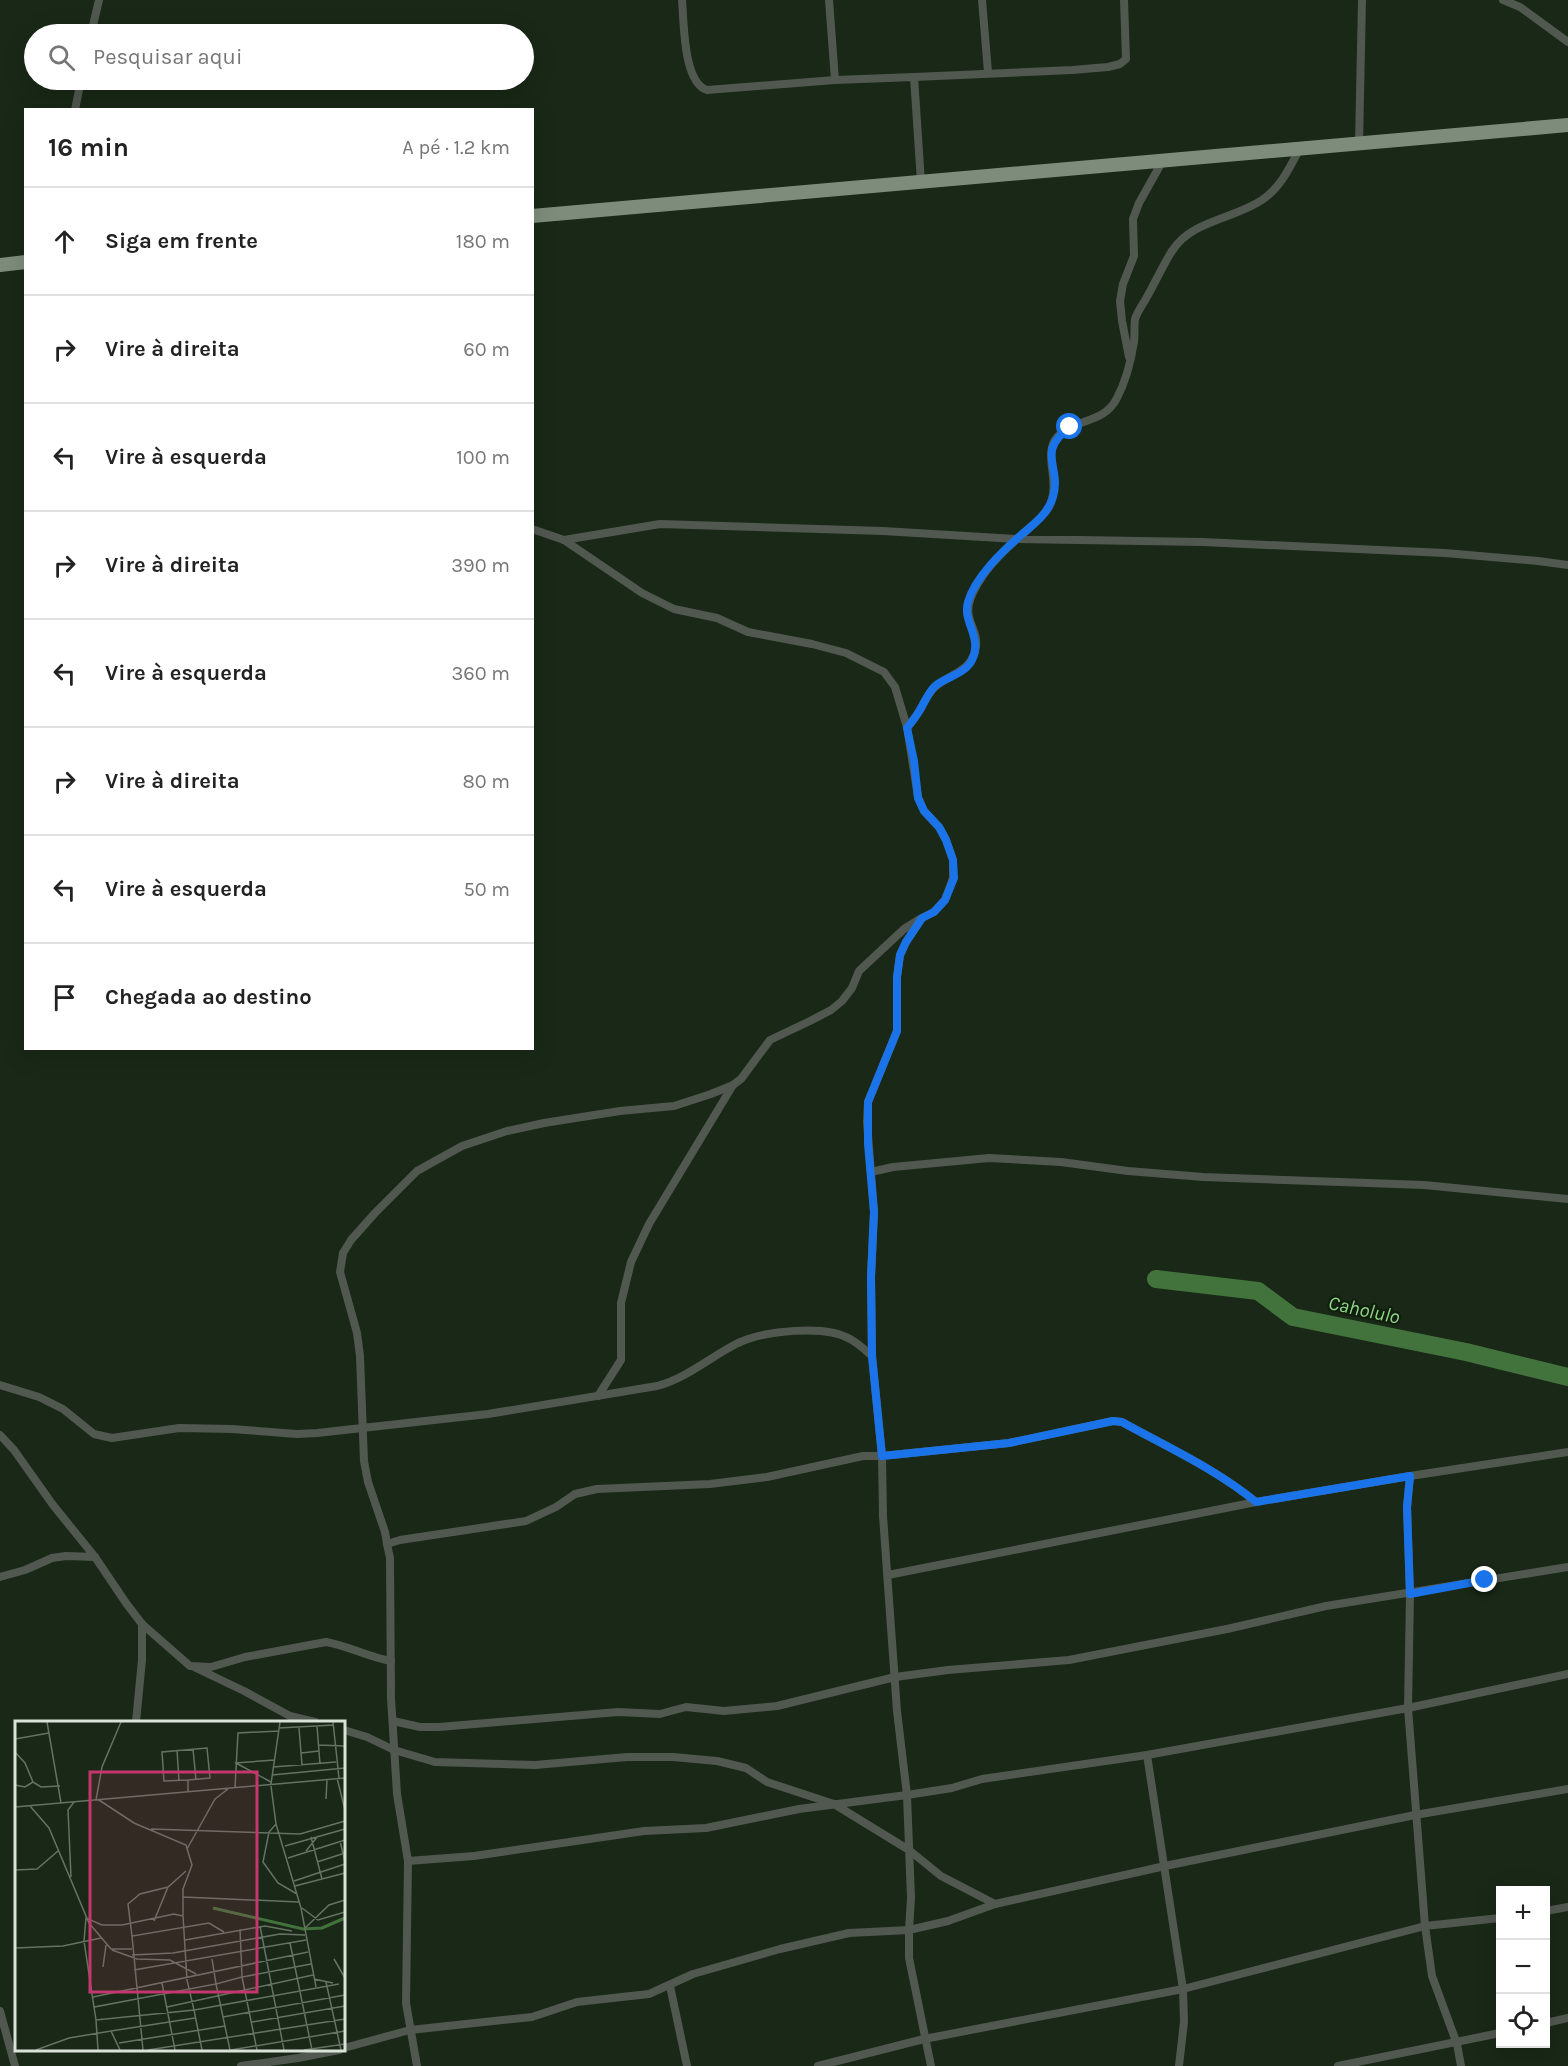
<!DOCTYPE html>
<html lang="pt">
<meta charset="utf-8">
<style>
:root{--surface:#fff;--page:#f6f6f6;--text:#222;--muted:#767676;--line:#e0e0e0}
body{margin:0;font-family:Karla,sans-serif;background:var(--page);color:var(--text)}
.controls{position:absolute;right:18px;bottom:18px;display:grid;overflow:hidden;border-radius:0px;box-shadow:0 6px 24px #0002}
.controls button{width:54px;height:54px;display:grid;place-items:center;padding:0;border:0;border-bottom:2px solid var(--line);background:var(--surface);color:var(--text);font:30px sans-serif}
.stop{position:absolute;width:18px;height:18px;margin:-14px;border:4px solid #1a73e8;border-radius:50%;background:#fff}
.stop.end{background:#1a73e8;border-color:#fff;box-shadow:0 2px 6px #0008}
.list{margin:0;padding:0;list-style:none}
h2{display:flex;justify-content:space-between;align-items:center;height:78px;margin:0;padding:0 24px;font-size:26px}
h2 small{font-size:20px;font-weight:400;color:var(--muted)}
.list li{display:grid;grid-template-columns:39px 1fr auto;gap:18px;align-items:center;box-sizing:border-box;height:108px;padding:0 24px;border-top:2px solid var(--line)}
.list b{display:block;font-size:22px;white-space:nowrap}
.list em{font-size:20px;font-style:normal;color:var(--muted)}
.icon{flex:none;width:33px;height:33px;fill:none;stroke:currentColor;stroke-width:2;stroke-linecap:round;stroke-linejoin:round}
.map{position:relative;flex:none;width:1568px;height:2066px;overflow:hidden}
.search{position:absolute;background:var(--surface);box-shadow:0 6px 24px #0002;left:24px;top:24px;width:510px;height:66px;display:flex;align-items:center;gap:15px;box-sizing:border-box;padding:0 21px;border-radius:33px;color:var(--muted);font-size:22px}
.panel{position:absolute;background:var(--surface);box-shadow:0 6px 24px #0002;left:24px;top:108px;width:510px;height:942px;border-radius:0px}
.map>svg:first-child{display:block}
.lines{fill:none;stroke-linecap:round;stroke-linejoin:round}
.river{stroke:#43733c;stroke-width:18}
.minor{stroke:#515850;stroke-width:8}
.primary{stroke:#7e8d7b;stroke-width:14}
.route{stroke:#1a73e8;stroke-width:8}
.labels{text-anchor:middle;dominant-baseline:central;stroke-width:4.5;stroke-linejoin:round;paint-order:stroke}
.water-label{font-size:20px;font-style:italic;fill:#90d586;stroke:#101e0e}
.inset-river{fill:none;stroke:#43733c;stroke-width:3}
.inset-road{fill:none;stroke:#667364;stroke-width:1.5}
.view{fill:#c6366e;fill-opacity:0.15;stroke:#c6366e;stroke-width:3}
.inset-edge{fill:none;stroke:#dae3d8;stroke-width:3}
</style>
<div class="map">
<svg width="1568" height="2066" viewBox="0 0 1568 2066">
<rect width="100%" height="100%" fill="#192817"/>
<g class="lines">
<polyline class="river" points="1156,1279 1258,1291 1293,1317 1466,1352 1568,1377"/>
<g class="minor">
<path d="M682,0C684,22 683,82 707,90L835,80L914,77L921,182"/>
<polyline points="829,0 835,80"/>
<polyline points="982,0 988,72"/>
<polyline points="1503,0 1520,7 1568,42"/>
<polyline points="91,34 99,0"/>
<polyline points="914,77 1072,70 1108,67 1120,64 1126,59 1124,0"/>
<polyline points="75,110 81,80"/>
<polyline points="1359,144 1362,0"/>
<polyline points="1129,357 1122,321 1120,301 1123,284 1134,256 1133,219 1139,203 1162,162"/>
<polyline points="532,529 564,540 642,593 674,609 717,618 748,632 812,644 846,653 884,672 895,687 907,727 918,797 924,811 939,827 946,840 953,860 953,878 945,900 934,912 922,918 906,942 900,955 897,977 897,1031 868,1102 867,1122 874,1212 871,1277 872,1356 882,1456 883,1516 897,1711 907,1795 911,1898 909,1930 909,1958 931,2066"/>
<polyline points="564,540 660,524 883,531 1016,539 1203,542 1445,553 1538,561 1568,565"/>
<path d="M907,727C911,723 915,718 918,713C924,704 927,694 935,687C949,674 969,672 975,652C982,626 956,621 976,587C986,568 1001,553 1017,539C1028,529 1041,520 1049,507C1061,484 1044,457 1055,440C1071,417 1103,426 1117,398C1126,381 1131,361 1134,342C1135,334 1134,326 1135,319C1138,310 1144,303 1148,295C1156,281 1163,265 1172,251C1192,220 1234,219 1262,200C1280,188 1289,169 1299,150"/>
<polyline points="871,1172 893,1167 989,1158 1061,1162 1128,1171 1203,1177 1424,1185 1568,1199"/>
<path d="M0,1385L39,1397L63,1409L94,1434L112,1438L179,1428L232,1429L297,1434L317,1433L488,1414L657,1386C687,1378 710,1357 738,1343C764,1331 825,1324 850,1339C858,1343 865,1350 872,1356"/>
<polyline points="598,1396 621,1360 621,1303 631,1262 649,1224 733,1085"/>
<path d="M0,1435L14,1450L53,1505L95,1557L126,1603L142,1624L190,1666L211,1667L245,1657L326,1642C349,1646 368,1657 391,1661"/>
<polyline points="387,1544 385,1532 368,1482 364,1461 360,1356 357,1333 340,1272 343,1253 351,1240 375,1213 417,1171 462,1146 507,1131 544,1123 620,1111 674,1106 711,1094 733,1085 741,1079 770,1040 810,1021 831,1010 842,1001 852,988 859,971 904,929 920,919"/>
<polyline points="888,1575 1256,1502 1410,1476 1568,1452"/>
<polyline points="0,1577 25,1570 52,1558 66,1556 95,1557"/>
<polyline points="196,1668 244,1691 290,1716 315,1722"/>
<polyline points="393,1721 420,1727 439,1727 618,1712 660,1714 686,1707 724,1711 777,1706 895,1677 948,1670 1069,1660 1227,1629 1326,1606 1568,1567"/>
<polyline points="136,1722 142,1660 142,1624"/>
<polyline points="344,1730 367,1737 394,1750 435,1762 535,1765 627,1757 673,1757 717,1761 746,1768 767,1782 834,1804 909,1850 941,1876 995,1904"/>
<polyline points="408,1861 474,1856 644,1831 706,1828 799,1809 907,1795 952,1788 982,1779 1147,1755 1408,1708 1568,1674"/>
<polyline points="1546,1911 1568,1907"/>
<polyline points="670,1986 687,2066"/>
<polyline points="0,2011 15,2066"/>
<polyline points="1546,2023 1568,2018"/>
<polyline points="344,2048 410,2030 532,2017 577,2002 649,1994 693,1974 780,1949 849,1933 909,1930 948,1921 995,1904 1165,1866 1415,1815 1568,1789"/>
<polyline points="241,2066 298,2058 339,2050"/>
<path d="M417,2066L406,2003L408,1861L397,1794L391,1698L390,1558L387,1544L400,1540L526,1521L556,1507L575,1494L597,1489L710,1484L767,1477L863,1456H882L1009,1443L1113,1421L1122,1422C1167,1447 1216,1469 1256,1502"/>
<polyline points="818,2066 924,2039 1183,1989 1147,1755"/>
<polyline points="1179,2066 1184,2022 1183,1989 1425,1926 1408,1708 1410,1594 1407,1507 1410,1476"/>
<polyline points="1338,2066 1500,2033"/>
<polyline points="1461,2066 1457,2044 1432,1976 1425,1926 1500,1918"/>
</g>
<g class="primary">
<polyline points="532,216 1568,125"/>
<polyline points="0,265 26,262"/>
</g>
</g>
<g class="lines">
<path class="route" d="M1070,427C1035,453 1062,466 1053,497C1048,514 1034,524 1021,535C1002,552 975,577 968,602C962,622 983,637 972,660C965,674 946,677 935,686C927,694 924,704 918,713C915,718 911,723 907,728L914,761L918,798L924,811L939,827L946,840L953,860L954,878L945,900L934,912L922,918L906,942L900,955L897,977V1031L868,1102V1144L874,1212L871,1277L872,1356L882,1456L1009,1443L1113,1421L1122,1422C1167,1447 1216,1469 1256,1502L1410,1476L1407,1507L1410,1594L1485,1580"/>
</g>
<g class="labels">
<g class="water-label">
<text transform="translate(1364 1310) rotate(12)">Caholulo</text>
</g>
</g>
<g transform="translate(15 1721)">
<rect width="330" height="330" fill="#192817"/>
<path class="inset-river" d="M198,187L288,208L307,207L330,197"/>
<path class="inset-road" d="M32,1L46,82M318,1L324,57M302,5L305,43M264,7L319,4M284,7L287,44M0,18L34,12M304,24L330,25M178,28L181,59M162,29L164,60M0,31L10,42L18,61M286,32L304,30M220,42L259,39M221,42L256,61M258,46L321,41M257,54L330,47M322,57L330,89M173,59L195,57L192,27L147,31L149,60L173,59V70M256,63L265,1M0,64L10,66L18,61L26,66L45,65M256,65L261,103L286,187L301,266M220,66L223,12L264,10M311,78L312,59M81,79L87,46L106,1M15,85L34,107L74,202L96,228H117M0,86L330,57M261,103L254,111L248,141L263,162L282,173M136,108L285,113L330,100M296,116L307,158M325,120L330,141M270,125L330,108M172,128L200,78L213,68M291,130L303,115M273,137L330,119M302,141L330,132M0,149L22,148L43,130M56,156L53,89L59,81M279,160L330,143M280,165L330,152M168,176L284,181M287,187L303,199L330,191M168,195L159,193L107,204H87L71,197L69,220L79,286L201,263L197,238M139,200L153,166M245,205L269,329M289,208L314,184L330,179M117,215L113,183L125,173L153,166L171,150M170,219L250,205L277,210M275,222L297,329M0,227L48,225L86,217M97,229L122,238L155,239L181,253M117,234L158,232L265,213L290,214M319,238L330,257M88,246L91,224M119,249L291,219M299,258L318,262M311,261L326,329M147,262L160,329M78,276L293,231M79,286L81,299L179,289L172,259L168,195V168L177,144L171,124L119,102L84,79M152,286L298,254M208,296L330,274M81,299L83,329M237,301L330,285M96,310L180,297M104,322L210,305M21,329L54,317L96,310L105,329M128,329L117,215L194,202L209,211M133,329L330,298M187,329L179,289L324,263M215,329L201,263L227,256L225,208M216,329L330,310M242,329L227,256L296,243M289,329L330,323"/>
<path class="view" d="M75,51H242V271H75Z"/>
<rect width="330" height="330" class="inset-edge"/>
</g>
</svg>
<div class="controls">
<button>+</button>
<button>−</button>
<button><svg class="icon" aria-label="locate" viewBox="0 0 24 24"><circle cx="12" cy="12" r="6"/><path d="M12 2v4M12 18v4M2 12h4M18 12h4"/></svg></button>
</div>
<div class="stop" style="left:1070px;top:427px"></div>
<div class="stop end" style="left:1485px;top:1580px"></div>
<div class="search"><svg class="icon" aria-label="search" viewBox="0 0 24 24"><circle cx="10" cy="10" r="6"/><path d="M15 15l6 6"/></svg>Pesquisar aqui</div>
<section class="panel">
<h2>16 min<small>A pé · 1.2 km</small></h2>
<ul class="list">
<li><svg class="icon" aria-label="ahead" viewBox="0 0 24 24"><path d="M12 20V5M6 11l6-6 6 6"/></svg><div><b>Siga em frente</b></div><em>180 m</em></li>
<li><svg class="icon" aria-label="right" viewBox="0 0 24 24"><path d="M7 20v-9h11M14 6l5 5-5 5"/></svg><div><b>Vire à direita</b></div><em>60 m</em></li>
<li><svg class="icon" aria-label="left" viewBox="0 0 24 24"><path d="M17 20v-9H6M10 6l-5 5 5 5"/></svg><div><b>Vire à esquerda</b></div><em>100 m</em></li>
<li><svg class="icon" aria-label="right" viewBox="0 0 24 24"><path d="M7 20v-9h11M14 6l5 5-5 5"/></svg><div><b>Vire à direita</b></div><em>390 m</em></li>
<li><svg class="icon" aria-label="left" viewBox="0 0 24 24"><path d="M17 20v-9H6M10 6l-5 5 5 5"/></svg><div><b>Vire à esquerda</b></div><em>360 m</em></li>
<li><svg class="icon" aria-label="right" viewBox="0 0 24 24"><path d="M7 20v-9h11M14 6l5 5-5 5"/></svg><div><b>Vire à direita</b></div><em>80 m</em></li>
<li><svg class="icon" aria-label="left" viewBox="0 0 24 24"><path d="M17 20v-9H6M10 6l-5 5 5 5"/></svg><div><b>Vire à esquerda</b></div><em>50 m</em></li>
<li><svg class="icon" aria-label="arrive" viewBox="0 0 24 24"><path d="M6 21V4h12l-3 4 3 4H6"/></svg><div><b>Chegada ao destino</b></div></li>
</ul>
</section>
</div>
